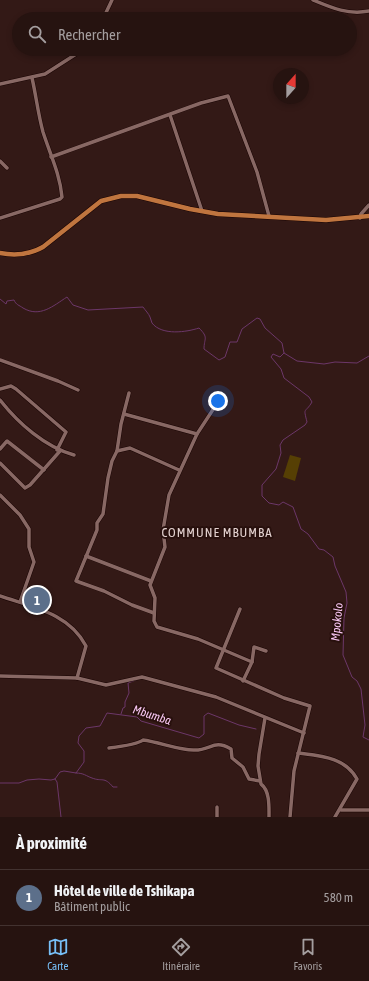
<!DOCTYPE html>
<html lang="fr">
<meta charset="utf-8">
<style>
:root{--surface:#261310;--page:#2e1c19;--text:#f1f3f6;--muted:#a49e9f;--line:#423230;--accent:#77bff7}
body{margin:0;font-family:"Asap Condensed",sans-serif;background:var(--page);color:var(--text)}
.compass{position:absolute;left:273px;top:68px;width:36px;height:36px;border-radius:50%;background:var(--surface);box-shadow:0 2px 6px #0003;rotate:21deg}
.you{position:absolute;left:218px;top:401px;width:14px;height:14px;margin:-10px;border:3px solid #fff;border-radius:50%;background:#1a73e8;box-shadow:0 0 0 6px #1a73e833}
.badge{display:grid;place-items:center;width:26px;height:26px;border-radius:50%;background:var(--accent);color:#fff;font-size:13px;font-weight:700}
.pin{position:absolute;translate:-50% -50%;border:2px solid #fff;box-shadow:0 1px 4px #0006}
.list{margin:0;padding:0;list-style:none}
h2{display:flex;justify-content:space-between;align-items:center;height:52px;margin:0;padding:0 16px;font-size:17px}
h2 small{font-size:13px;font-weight:400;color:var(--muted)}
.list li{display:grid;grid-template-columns:26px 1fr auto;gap:12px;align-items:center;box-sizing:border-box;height:56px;padding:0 16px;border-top:1px solid var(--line)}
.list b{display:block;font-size:15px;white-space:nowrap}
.list p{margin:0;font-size:13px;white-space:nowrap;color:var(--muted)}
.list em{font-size:13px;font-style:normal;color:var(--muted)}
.icon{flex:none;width:22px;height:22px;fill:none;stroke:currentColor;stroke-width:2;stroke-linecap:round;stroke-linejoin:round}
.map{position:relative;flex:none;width:369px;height:817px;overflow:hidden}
.search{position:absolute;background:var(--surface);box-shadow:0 2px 6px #0003;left:12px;right:12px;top:12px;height:44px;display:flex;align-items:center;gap:10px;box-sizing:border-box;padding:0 14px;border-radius:22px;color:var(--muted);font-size:15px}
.sheet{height:108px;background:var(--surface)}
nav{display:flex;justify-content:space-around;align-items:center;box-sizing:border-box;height:56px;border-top:1px solid var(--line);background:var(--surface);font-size:11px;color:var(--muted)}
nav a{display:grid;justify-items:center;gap:2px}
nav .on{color:var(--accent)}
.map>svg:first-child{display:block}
.green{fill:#563f04}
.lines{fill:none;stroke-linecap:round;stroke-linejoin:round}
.stream{stroke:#6c3769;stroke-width:1}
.minor-casing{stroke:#190403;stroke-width:4.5}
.major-casing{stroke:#190403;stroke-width:5.5}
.minor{stroke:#886864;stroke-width:3.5}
.major{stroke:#c0753f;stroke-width:4.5}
.labels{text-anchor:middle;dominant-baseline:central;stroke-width:4;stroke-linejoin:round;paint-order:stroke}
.water-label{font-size:12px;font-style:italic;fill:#f9c8f4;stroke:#28100d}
.quarter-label{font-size:13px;letter-spacing:1px;fill:#e3d1cf;stroke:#28100d}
</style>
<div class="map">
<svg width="369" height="817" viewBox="0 0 369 817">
<rect width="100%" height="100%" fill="#331916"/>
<polygon class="green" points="290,455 301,458 295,481 283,477"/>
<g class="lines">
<g class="stream">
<path d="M0,299L6,304L7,301L14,300C16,305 19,305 23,308C40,318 53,306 67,297L73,305L88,310L143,307C145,310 149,314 150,317C151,319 151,321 152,323C162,336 187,332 199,328C209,338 204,338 204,349L219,360L225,357L230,342H237L242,329L257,318L260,319L265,328L282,343L284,353L297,361L324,364L335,362L357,363L369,356"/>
<path d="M284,353L280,357L273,354L271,357L281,369L284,378L309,397L312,402C305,414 303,406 307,422L305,425L283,440L280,445L281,453L276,469L262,485V496L269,503L279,505L283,502L293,507L301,529L308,534L319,549L324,550L333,557L335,566L346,592L347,603L344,618L343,655L352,677L357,681L361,689L365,725L363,737L369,740"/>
<polyline points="121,714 123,708 125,707 125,702 129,693 128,683 136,680"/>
<path d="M76,773C84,773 86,776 92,778C102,782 104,776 113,787H117"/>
<polyline points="55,779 57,782 61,817"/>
<polyline points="0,783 19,783 27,780 39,779 51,780 55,779 60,772 64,771 76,773 84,762 84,751 78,743 79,736 86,728 100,726 107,713 137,717 141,721 199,738 204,734 204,716 208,713 239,725 256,729"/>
</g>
<defs>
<g id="minor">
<path d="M313,0C332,8 348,15 369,11"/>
<polyline points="103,19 112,0"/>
<polyline points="0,84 45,74 84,49"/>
<polyline points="170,115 202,211"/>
<polyline points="51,157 201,103 228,96 257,172 269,216"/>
<polyline points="0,161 7,168"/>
<path d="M0,218L60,199L62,197C60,174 50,154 43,132C38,114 36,95 32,78"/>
<polyline points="360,218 361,214 369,205"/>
<polyline points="0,360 58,381 78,390"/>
<polyline points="0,389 11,386 16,389 66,432 57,450"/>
<polyline points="129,393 121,424 117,451 112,461 108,478 103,514 97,523 97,530 76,581 104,591 132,605 154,613"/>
<path d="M0,400C18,423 45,447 74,455"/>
<polyline points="216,405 197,434 169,495 163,530 165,547 150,585 155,598 154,621 157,627 198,639 252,662"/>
<polyline points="124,414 197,434"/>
<polyline points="0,449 7,441 44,470"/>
<polyline points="117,451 130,448 179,470"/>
<polyline points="0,463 25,488 30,485 60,451"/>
<polyline points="0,495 20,515 29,529 29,547 34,562 20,602"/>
<polyline points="86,556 151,581"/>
<path d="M0,596C32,607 69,613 86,646L77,678"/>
<polyline points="240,609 216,668 284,698 310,706 294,771 290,817"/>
<polyline points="0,676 77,678 106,685 142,677 216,697 304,733"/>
<polyline points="243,681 252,662 254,647 266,651"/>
<path d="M265,718L259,754L258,766L261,784C270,791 269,807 269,817"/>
<path d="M109,748C117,747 138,744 143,740C159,742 182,751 195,750C211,750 214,739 231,749L232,758L243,767L249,779L260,781"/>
<path d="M298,753C321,756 345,757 357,779L335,817"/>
<polyline points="217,807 217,817"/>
<polyline points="341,810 369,810"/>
</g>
<path id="major" d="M0,253C16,256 29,255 43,247L101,201L121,196H137L190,209L218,214L326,220L369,216"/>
</defs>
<use href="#minor" class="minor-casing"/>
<use href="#major" class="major-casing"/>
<use href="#minor" class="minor"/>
<use href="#major" class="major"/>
</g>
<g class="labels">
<g class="water-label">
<text transform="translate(337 622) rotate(-85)">Mpokolo</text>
<text transform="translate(152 715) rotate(18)">Mbumba</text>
</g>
<g class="quarter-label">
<text x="217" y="532">COMMUNE MBUMBA</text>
</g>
</g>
</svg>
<svg class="compass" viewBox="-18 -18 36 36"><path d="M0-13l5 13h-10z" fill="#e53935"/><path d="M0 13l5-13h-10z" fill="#a49e9f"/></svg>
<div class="you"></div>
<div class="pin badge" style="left:37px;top:600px;background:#5c6f8a">1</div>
<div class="search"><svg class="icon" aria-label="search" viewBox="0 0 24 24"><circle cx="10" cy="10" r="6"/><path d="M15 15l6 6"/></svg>Rechercher</div>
</div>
<section class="sheet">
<h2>À proximité<small></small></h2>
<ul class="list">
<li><span class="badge" style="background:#5c6f8a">1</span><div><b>Hôtel de ville de Tshikapa</b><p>Bâtiment public</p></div><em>580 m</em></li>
</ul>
</section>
<nav>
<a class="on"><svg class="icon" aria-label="map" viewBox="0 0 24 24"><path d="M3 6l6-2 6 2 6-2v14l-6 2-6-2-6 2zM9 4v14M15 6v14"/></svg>Carte</a>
<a><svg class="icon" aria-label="directions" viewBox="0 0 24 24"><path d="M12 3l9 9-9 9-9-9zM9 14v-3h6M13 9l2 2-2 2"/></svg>Itinéraire</a>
<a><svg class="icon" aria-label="saved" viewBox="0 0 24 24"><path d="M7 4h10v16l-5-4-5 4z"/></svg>Favoris</a>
</nav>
